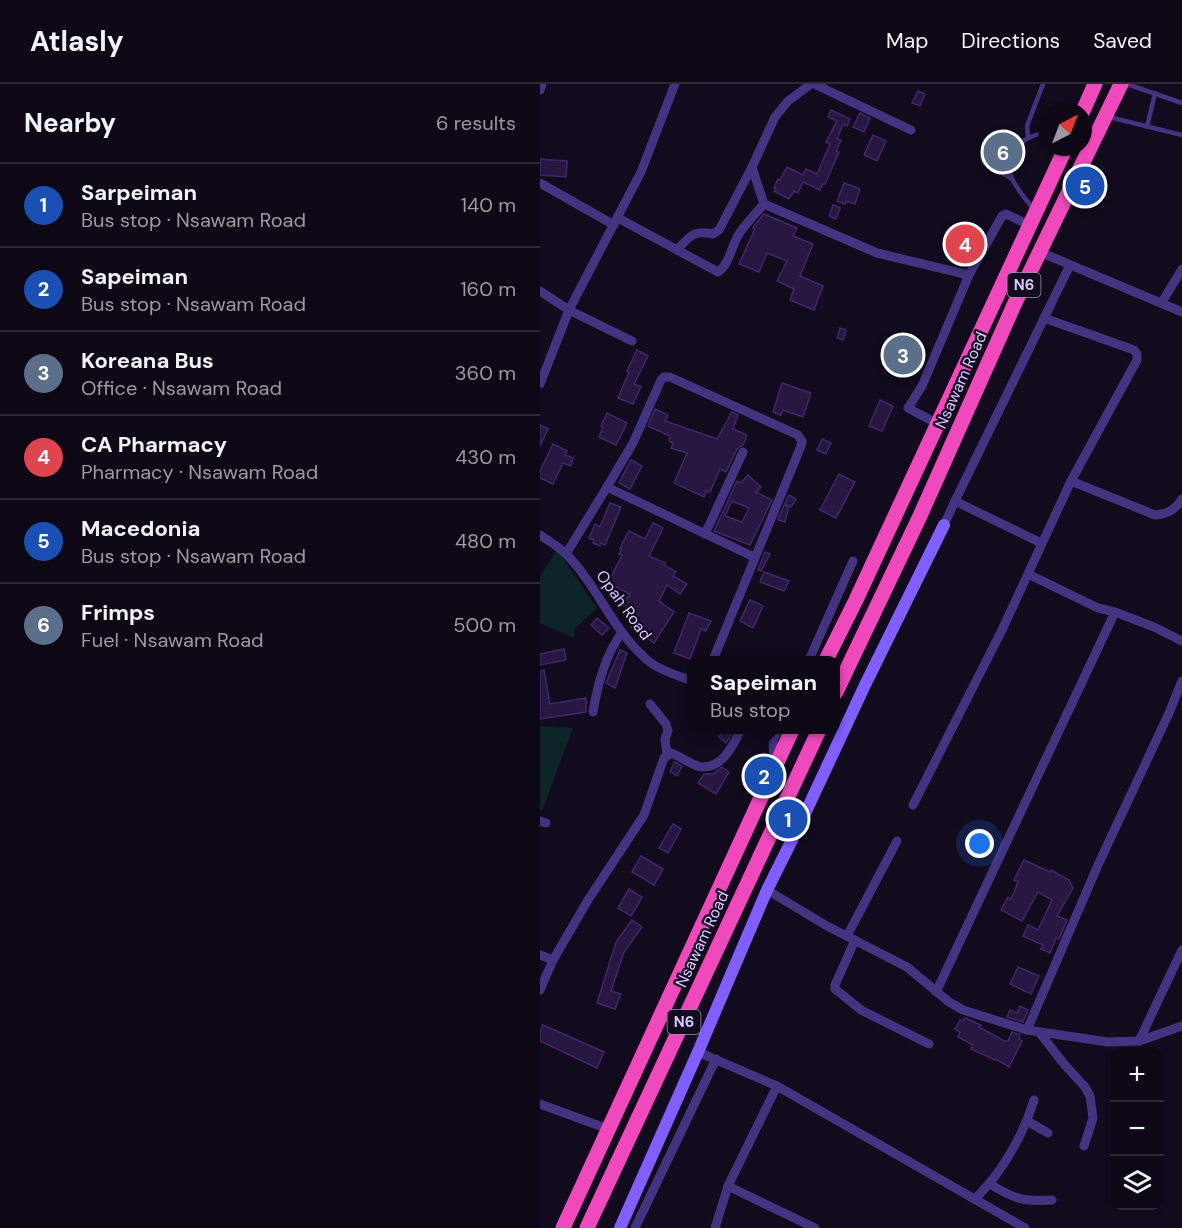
<!DOCTYPE html>
<meta charset="utf-8">
<style>
:root{--surface:#0e0816;--page:#17111f;--text:#f1f3f6;--muted:#9b9aa1;--line:#2e2935;--accent:#00acf3}
body{margin:0;font-family:"DM Sans",sans-serif;background:var(--page);color:var(--text)}
.controls{position:absolute;right:18px;bottom:18px;display:grid;overflow:hidden;border-radius:12px;box-shadow:0 2px 4px #0004}
.controls button{width:54px;height:54px;display:grid;place-items:center;padding:0;border:0;border-bottom:2px solid var(--line);background:var(--surface);color:var(--text);font:30px sans-serif}
.compass{position:absolute;left:498px;top:18px;width:54px;height:54px;border-radius:50%;background:var(--surface);box-shadow:0 2px 4px #0004;rotate:42deg}
.you{position:absolute;left:440px;top:760px;width:21px;height:21px;margin:-15px;border:4px solid #fff;border-radius:50%;background:#1a73e8;box-shadow:0 0 0 9px #1a73e833}
.badge{display:grid;place-items:center;width:39px;height:39px;border-radius:50%;background:var(--accent);color:#fff;font-size:20px;font-weight:700}
.pin{position:absolute;translate:-50% -50%;border:3px solid #fff;box-shadow:0 2px 6px #0006}
.popup{position:absolute;left:147px;top:572px;width:153px;height:78px;box-sizing:border-box;display:grid;place-content:center;border-radius:12px;background:var(--surface);filter:drop-shadow(0 2px 4px #0005);font-size:20px;white-space:nowrap;color:var(--muted)}
.popup b{font-size:22px;color:var(--text)}
.popup::after{content:'';position:absolute;left:50%;top:100%;margin-left:-12px;border:12px solid transparent;border-top-color:var(--surface)}
.list{margin:0;padding:0;list-style:none}
h2{display:flex;justify-content:space-between;align-items:center;height:78px;margin:0;padding:0 24px;font-size:26px}
h2 small{font-size:20px;font-weight:400;color:var(--muted)}
.list li{display:grid;grid-template-columns:39px 1fr auto;gap:18px;align-items:center;box-sizing:border-box;height:84px;padding:0 24px;border-top:2px solid var(--line)}
.list b{display:block;font-size:22px;white-space:nowrap}
.list p{margin:0;font-size:20px;white-space:nowrap;color:var(--muted)}
.list em{font-size:20px;font-style:normal;color:var(--muted)}
.icon{flex:none;width:33px;height:33px;fill:none;stroke:currentColor;stroke-width:2;stroke-linecap:round;stroke-linejoin:round}
.map{position:relative;flex:none;width:642px;height:1144px;overflow:hidden}
header{display:flex;align-items:center;gap:36px;box-sizing:border-box;height:84px;padding:0 30px;background:var(--surface);border-bottom:2px solid var(--line)}
header strong{font-size:28px}
nav{display:flex;gap:33px;margin-inline-start:auto;font-size:21px}
main{display:flex}
aside{flex:1;background:var(--surface)}
.map>svg:first-child{display:block}
.green{fill:#0d2428}
.building{fill:#261640;stroke:#42266d;stroke-width:1.5;fill-rule:evenodd}
.lines{fill:none;stroke-linecap:round;stroke-linejoin:round}
.service{stroke:#443380;stroke-width:4.5}
.minor{stroke:#443380;stroke-width:9}
.secondary{stroke:#815fff;stroke-width:12}
.trunk{stroke:#ef49bc;stroke-width:15}
.labels{text-anchor:middle;dominant-baseline:central;stroke-width:4.5;stroke-linejoin:round;paint-order:stroke}
.shield{fill:#120b1e;stroke:#9d8fbc;stroke-width:1.5}
.shield-label{font-size:15px;font-weight:bold;fill:#d8c8ff}
.street-label{font-size:16px;fill:#d8c8ff;stroke:#120b1e}
</style>
<header>
<strong>Atlasly</strong>
<nav><a>Map</a><a>Directions</a><a>Saved</a></nav>
</header>
<main>
<aside>
<h2>Nearby<small>6 results</small></h2>
<ul class="list">
<li><span class="badge" style="background:#1a4fb4">1</span><div><b>Sarpeiman</b><p>Bus stop · Nsawam Road</p></div><em>140 m</em></li>
<li><span class="badge" style="background:#1a4fb4">2</span><div><b>Sapeiman</b><p>Bus stop · Nsawam Road</p></div><em>160 m</em></li>
<li><span class="badge" style="background:#5c6f8a">3</span><div><b>Koreana Bus</b><p>Office · Nsawam Road</p></div><em>360 m</em></li>
<li><span class="badge" style="background:#e0444e">4</span><div><b>CA Pharmacy</b><p>Pharmacy · Nsawam Road</p></div><em>430 m</em></li>
<li><span class="badge" style="background:#1a4fb4">5</span><div><b>Macedonia</b><p>Bus stop · Nsawam Road</p></div><em>480 m</em></li>
<li><span class="badge" style="background:#5c6f8a">6</span><div><b>Frimps</b><p>Fuel · Nsawam Road</p></div><em>500 m</em></li>
</ul>
</aside>
<div class="map">
<svg width="642" height="1144" viewBox="0 0 642 1144">
<rect width="100%" height="100%" fill="#120b1e"/>
<g class="green">
<polygon points="17,466 57,524 35,544 34,554 0,539 0,492"/>
<polygon points="0,642 33,644 2,727 0,726"/>
</g>
<g class="building">
<polygon points="378,7 385,10 380,22 372,19"/>
<polygon points="291,26 310,35 307,42 303,40 297,55 301,56 296,67 299,68 285,100 283,100 280,106 263,98 258,109 254,107 249,115 234,107 236,105 234,104 238,95 240,96 247,83 263,91 266,85 277,90 290,60 286,58 297,37 288,33"/>
<polygon points="320,29 330,34 324,48 313,43"/>
<polygon points="333,51 346,57 337,77 324,71"/>
<polygon points="0,75 27,77 26,93 0,91"/>
<polygon points="304,99 320,105 315,120 306,117 305,120 297,117"/>
<polygon points="293,121 300,124 296,135 289,132"/>
<polygon points="224,130 257,144 253,152 273,160 260,192 283,202 274,226 250,216 254,205 237,197 247,177 227,169 219,188 199,180 215,145 213,144 214,142"/>
<polygon points="300,244 306,246 303,256 297,254"/>
<polygon points="97,266 108,272 94,300 101,303 93,320 78,314 89,288 87,287"/>
<polygon points="242,299 271,309 263,333 243,326 241,331 233,328"/>
<polygon points="340,316 353,322 342,347 329,342"/>
<polygon points="115,325 128,331 125,337 177,355 192,328 198,331 193,345 207,351 203,361 197,365 186,388 180,385 170,408 166,407 164,413 134,399 147,369 131,364 133,359 129,357 130,352 108,342"/>
<polygon points="67,329 87,339 76,361 59,353 63,343 61,342"/>
<polygon points="0,341 8,345 0,362"/>
<polygon points="282,355 291,359 286,370 277,366"/>
<polygon points="13,360 27,367 25,371 33,374 31,382 23,379 13,400 0,394 0,387"/>
<polygon points="91,376 102,382 90,405 79,399"/>
<polygon points="299,390 315,398 296,434 280,426"/>
<path d="M208,391L221,403L216,408L232,416L210,461L174,447L197,397L201,399ZM192,417L209,424L202,438L185,432Z"/>
<polygon points="249,411 256,415 251,423 245,420"/>
<polygon points="70,419 81,423 65,461 61,459 60,462 53,459 54,456 49,454 55,440 60,443"/>
<polygon points="244,421 249,422 245,438 238,436"/>
<polygon points="113,439 123,444 109,472 125,479 124,481 136,488 133,492 147,500 140,510 127,501 119,517 134,528 114,559 91,543 99,531 83,520 90,510 68,499 82,471 79,470 82,465 80,464 89,447 105,455"/>
<polygon points="225,468 230,470 221,487 218,486"/>
<polygon points="224,488 249,497 244,507 220,498"/>
<polygon points="210,516 223,522 213,544 200,537"/>
<polygon points="149,529 171,537 166,547 161,545 150,575 134,569"/>
<polygon points="57,534 69,544 62,551 51,541"/>
<polygon points="24,565 26,576 0,581 0,570"/>
<polygon points="80,566 87,569 75,604 66,599"/>
<polygon points="4,586 10,620 46,614 46,628 0,635 0,587"/>
<polygon points="185,645 194,645 186,659 179,653"/>
<polygon points="135,678 142,682 137,692 130,687"/>
<polygon points="182,683 189,688 176,710 158,699 164,690 173,690"/>
<polygon points="133,740 141,745 128,769 119,764"/>
<polygon points="101,772 123,785 114,801 92,788"/>
<polygon points="484,776 510,788 511,786 529,796 533,804 517,832 527,836 519,855 516,854 510,869 501,865 503,861 483,852 488,841 498,846 512,816 498,808 482,837 461,826 468,813 471,815 478,798 474,796"/>
<polygon points="89,805 102,813 91,832 78,824"/>
<polygon points="92,836 102,843 84,868 71,907 81,910 75,925 57,919 76,858"/>
<polygon points="478,883 499,892 491,910 470,900"/>
<polygon points="480,922 488,926 483,938 467,933 470,926 477,929"/>
<polygon points="425,934 441,941 439,943 464,957 468,957 472,948 480,951 479,955 482,957 469,983 456,975 455,976 431,965 433,961 418,953 420,948 415,945 420,936 423,937"/>
<polygon points="3,941 64,968 57,984 0,957 0,948"/>
</g>
<g class="lines">
<g class="service">
<polyline points="587,0 642,19"/>
<polyline points="569,33 642,51"/>
<polyline points="607,43 615,9"/>
<polyline points="488,54 487,42 503,0"/>
<polyline points="472,95 444,78 442,73 451,58 456,54 479,62"/>
<path d="M494,126C487,116 476,105 472,94C466,82 475,64 485,56C491,52 500,50 507,47"/>
</g>
<g class="minor">
<polyline points="274,0 371,46"/>
<polyline points="0,6 2,0"/>
<polyline points="212,83 224,120 337,169 429,191"/>
<polyline points="0,99 74,141"/>
<path d="M78,134L178,188C190,180 191,162 199,150C206,139 216,129 224,120"/>
<path d="M137,166C150,152 153,146 173,150L179,146L212,83L235,33L248,17L271,0"/>
<polyline points="500,168 642,228"/>
<polyline points="0,207 29,226 92,257"/>
<polyline points="622,218 642,185"/>
<polyline points="0,300 29,226 101,88 135,0"/>
<polyline points="398,340 368,324 382,302 429,191 462,132 466,130 489,141"/>
<path d="M531,397L615,431C627,430 635,426 642,415"/>
<polyline points="67,403 93,359 121,296 124,293 130,293 258,351 262,357 261,362 173,576"/>
<polyline points="404,441 415,417"/>
<polyline points="165,450 203,368"/>
<path d="M0,451C9,457 19,463 26,470C57,501 72,545 106,575C118,586 137,591 152,597"/>
<polyline points="501,459 415,417 530,181"/>
<polyline points="26,470 67,403 214,473"/>
<polyline points="488,490 558,524 575,528 614,543 642,557"/>
<polyline points="269,576 313,477"/>
<polyline points="110,620 126,640 128,647 125,655 127,671"/>
<path d="M53,628C58,599 65,572 82,548"/>
<polyline points="234,680 233,655 238,646"/>
<polyline points="373,721 462,546 531,397 597,276 597,270 594,266 504,234"/>
<polyline points="0,737 6,739"/>
<polyline points="227,806 287,842 367,883 409,918 423,926 487,946 568,958 599,957 642,942"/>
<polyline points="307,852 357,757"/>
<polyline points="315,856 295,901 295,905 321,926 389,960"/>
<polyline points="0,871 13,876"/>
<path d="M0,906L13,876L48,816L104,731L124,674L131,669C140,672 152,682 162,683C183,684 193,661 201,646"/>
<polyline points="396,908 575,528"/>
<polyline points="487,946 558,781 629,629 642,597"/>
<polyline points="499,948 524,980 545,1003 550,1012 553,1034 544,1062"/>
<polyline points="599,957 642,866"/>
<polyline points="158,968 237,1002 485,1144"/>
<polyline points="0,1020 68,1045"/>
<polyline points="487,1037 508,1049"/>
<path d="M450,1100C474,1115 484,1118 512,1116"/>
<polyline points="188,1102 275,1144"/>
<path d="M435,1115C463,1087 482,1054 494,1016"/>
<polyline points="95,1144 176,975"/>
<polyline points="175,1144 188,1102 237,1002"/>
</g>
<polyline class="secondary" points="80,1144 158,968 227,806 262,736 325,601 404,441"/>
<g class="trunk">
<polyline points="543,27 555,0"/>
<polyline points="286,576 316,516 526,63"/>
<polyline points="296,608 380,432 474,221 581,0"/>
<polyline points="23,1144 252,646"/>
<polyline points="47,1144 279,646"/>
</g>
</g>
<g class="labels">
<g class="shield">
<rect x="467.5" y="189" width="33" height="24" rx="4.5"/>
<rect x="127.5" y="926" width="33" height="24" rx="4.5"/>
</g>
<g class="shield-label">
<text x="484" y="201">N6</text>
<text x="144" y="938">N6</text>
</g>
<g class="street-label">
<text transform="translate(421 296) rotate(-66)">Nsawam Road</text>
<text transform="translate(84 521) rotate(54)">Opah Road</text>
<text transform="translate(162 855) rotate(-65)">Nsawam Road</text>
</g>
</g>
</svg>
<div class="controls">
<button>+</button>
<button>−</button>
<button><svg class="icon" aria-label="layers" viewBox="0 0 24 24"><path d="M12 4l9 5-9 5-9-5zM3 14l9 5 9-5"/></svg></button>
</div>
<svg class="compass" viewBox="-18 -18 36 36"><path d="M0-13l5 13h-10z" fill="#e53935"/><path d="M0 13l5-13h-10z" fill="#9b9aa1"/></svg>
<div class="you"></div>
<div class="pin badge" style="left:248px;top:735px;background:#1a4fb4">1</div>
<div class="pin badge" style="left:224px;top:692px;background:#1a4fb4">2</div>
<div class="popup"><b>Sapeiman</b>Bus stop</div>
<div class="pin badge" style="left:363px;top:271px;background:#5c6f8a">3</div>
<div class="pin badge" style="left:425px;top:160px;background:#e0444e">4</div>
<div class="pin badge" style="left:545px;top:102px;background:#1a4fb4">5</div>
<div class="pin badge" style="left:463px;top:68px;background:#5c6f8a">6</div>
</div>
</main>
